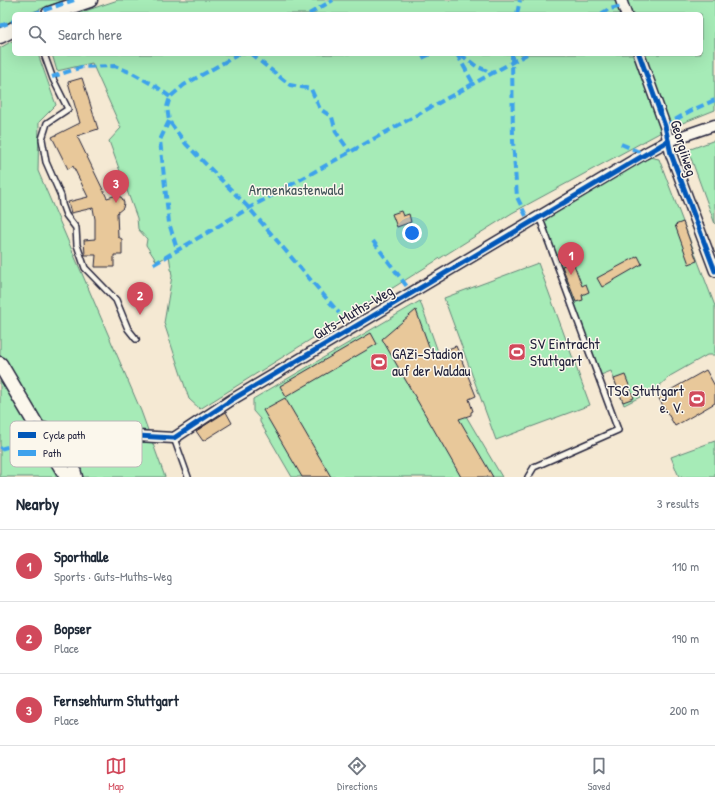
<!DOCTYPE html>
<meta charset="utf-8">
<style>
:root{--surface:#fff;--page:#f6f6f7;--text:#1f2937;--muted:#747a83;--line:#e0e1e3;--accent:#d1495b}
body{margin:0;font-family:"Patrick Hand",sans-serif;background:var(--page);color:var(--text)}
.you{position:absolute;left:412px;top:233px;width:14px;height:14px;margin:-10px;border:3px solid #fff;border-radius:50%;background:#1a73e8;box-shadow:0 0 0 6px #1a73e833}
.badge{display:grid;place-items:center;width:26px;height:26px;border-radius:50%;background:var(--accent);color:#fff;font-size:13px;font-weight:700}
.pin{position:absolute;translate:-50% -33px;filter:drop-shadow(0 1px 2px #0008)}
.pin::after{content:'';position:absolute;top:21px;width:14px;height:12px;background:inherit;clip-path:polygon(0 0,100% 0,50% 100%)}
.list{margin:0;padding:0;list-style:none}
h2{display:flex;justify-content:space-between;align-items:center;height:52px;margin:0;padding:0 16px;font-size:17px}
h2 small{font-size:13px;font-weight:400;color:var(--muted)}
.list li{display:grid;grid-template-columns:26px 1fr auto;gap:12px;align-items:center;box-sizing:border-box;height:72px;padding:0 16px;border-top:1px solid var(--line)}
.list b{display:block;font-size:15px;white-space:nowrap}
.list p{margin:0;font-size:13px;white-space:nowrap;color:var(--muted)}
.list em{font-size:13px;font-style:normal;color:var(--muted)}
.icon{flex:none;width:22px;height:22px;fill:none;stroke:currentColor;stroke-width:2;stroke-linecap:round;stroke-linejoin:round}
.map{position:relative;flex:none;width:715px;height:477px;overflow:hidden}
.search{position:absolute;background:var(--surface);box-shadow:0 4px 16px #0002;left:12px;right:12px;top:12px;height:44px;display:flex;align-items:center;gap:10px;box-sizing:border-box;padding:0 14px;border-radius:6px;color:var(--muted);font-size:15px}
.sheet{height:268px;background:var(--surface)}
nav{display:flex;justify-content:space-around;align-items:center;box-sizing:border-box;height:56px;border-top:1px solid var(--line);background:var(--surface);font-size:11px;color:var(--muted)}
nav a{display:grid;justify-items:center;gap:2px}
nav .on{color:var(--accent)}
.map>svg:first-child{display:block}
.green{fill:#a6ebb7;stroke:#648679}
.building{fill:#e8c89a;stroke:#22223b}
.lines{fill:none;stroke-linecap:round;stroke-linejoin:round}
.lane-casing{stroke:#22223b;stroke-width:8}
.street-casing{stroke:#22223b;stroke-width:13}
.secondary-casing{stroke:#22223b;stroke-width:17}
.lane{stroke:#fbf7ec;stroke-width:5}
.street{stroke:#fbf7ec;stroke-width:10}
.secondary{stroke:#fbf7ec;stroke-width:14}
.quiet{stroke:#3ea2ec;stroke-width:4;stroke-dasharray:8 4;stroke-linecap:butt}
.cycleway-casing{stroke:#fbf7ec;stroke-width:8}
.cycleway{stroke:#0057b8;stroke-width:5}
.labels{text-anchor:middle;dominant-baseline:central;stroke-width:3;stroke-linejoin:round;paint-order:stroke}
.street-label{font-size:15px;fill:#22223b;stroke:#fbf7ec}
.park-label{font-size:15px;fill:#43545a;stroke:#fbf7ec}
.poi-label{font-size:15px;fill:#22223b;stroke:#fbf7ec;text-anchor:start}
.key{fill:#fbf7ec;stroke:#bab7b7;stroke-width:1}
.key-label{font-size:11px;fill:#22223b}
</style>
<div class="map">
<svg width="715" height="477" viewBox="0 0 715 477">
<rect width="100%" height="100%" fill="#f5e9d3"/>
<filter id="ink" filterUnits="userSpaceOnUse"><feTurbulence type="fractalNoise" baseFrequency=".025" numOctaves="2"/><feDisplacementMap in="SourceGraphic" scale="8" xChannelSelector="R" yChannelSelector="G"/><feConvolveMatrix kernelMatrix="1 2 1 2 8 2 1 2 1" color-interpolation-filters="sRGB"/></filter>
<g filter="url(#ink)">
<g class="green">
<polygon points="0,0 65,0 27,14 14,14 14,19 0,28"/>
<polygon points="118,0 715,0 715,110 665,130 512,213 200,409 189,399 164,323 172,276 169,255 157,262 146,245 147,239 138,229 137,218 109,141 121,128 92,63 57,71 52,54 701,54 701,14 76,14"/>
<polygon points="14,40 14,54 38,54 56,105 39,122 38,171 141,411 165,477 0,477 0,48"/>
<polygon points="715,140 715,224 688,150"/>
<polygon points="649,157 659,159 715,306 715,355 707,355 670,376 656,389 624,405 611,371 601,375 545,224 547,218"/>
<polygon points="538,263 590,405 496,440 444,298"/>
<polygon points="420,301 453,394 502,477 292,477 260,422 260,419 253,411 253,399"/>
<polygon points="715,441 715,477 679,477 671,457"/>
</g>
<g class="building">
<polygon points="82,78 98,129 77,136 107,198 117,195 122,198 124,203 123,208 117,213 118,237 122,239 122,255 114,255 114,267 95,267 96,255 85,255 84,240 95,239 95,219 93,208 71,213 68,202 88,197 73,166 68,169 52,137 80,123 68,82"/>
<polygon points="401,211 403,216 409,214 411,222 397,227 392,214"/>
<polygon points="683,222 697,261 689,264 675,225"/>
<polygon points="638,256 642,264 602,287 597,278"/>
<polygon points="573,262 582,286 586,284 589,292 582,295 583,300 576,302 562,266"/>
<polygon points="416,310 432,355 456,346 476,396 469,399 473,411 471,412 471,415 459,419 493,477 461,477 382,339"/>
<polygon points="371,333 377,344 286,397 280,386"/>
<polygon points="706,370 715,386 715,403 675,426 658,397"/>
<polygon points="625,375 634,398 623,402 614,379"/>
<polygon points="285,398 305,432 331,477 302,477 263,410"/>
<polygon points="226,412 232,423 203,441 196,431"/>
</g>
<g class="lines">
<defs>
<g id="lane">
<polyline points="44,54 53,79 68,109 47,123 42,139 46,162 61,196 62,204 66,215 76,228 77,245 85,268 116,300 128,329 136,339"/>
<polyline points="174,438 188,477"/>
<polyline points="528,477 534,467 618,430 539,216"/>
</g>
<g id="street">
<polyline points="621,0 626,14"/>
<polyline points="639,54 665,126 671,154 715,271"/>
<polyline points="35,426 64,432 174,438 233,399 644,154 668,141 715,125"/>
<path d="M77,477C72,459 71,447 85,433"/>
</g>
<g id="secondary">
<polyline points="49,14 90,0"/>
<polyline points="0,36 14,29"/>
<polyline points="0,364 67,477"/>
</g>
</defs>
<use href="#lane" class="lane-casing"/>
<use href="#street" class="street-casing"/>
<use href="#secondary" class="secondary-casing"/>
<use href="#lane" class="lane"/>
<use href="#street" class="street"/>
<use href="#secondary" class="secondary"/>
<g class="quiet">
<polyline points="33,14 74,0"/>
<polyline points="309,14 333,0"/>
<polyline points="517,14 520,0"/>
<polyline points="601,14 609,9 623,6"/>
<polyline points="0,26 14,21"/>
<polyline points="239,54 184,85 170,97 167,107 169,121 186,144 249,208 339,313"/>
<polyline points="251,54 290,85 311,89 320,109 332,117 336,132 350,152"/>
<polyline points="457,54 473,83"/>
<polyline points="460,54 476,66 492,73"/>
<polyline points="512,54 513,141 517,197 529,222"/>
<polyline points="422,58 431,54"/>
<polyline points="52,77 82,67 115,66 134,74 157,87 170,97"/>
<polyline points="169,121 160,140 169,223 177,249"/>
<polyline points="665,126 690,111 715,100"/>
<polyline points="621,144 644,154"/>
<polyline points="373,241 411,292"/>
<polyline points="154,264 249,208 527,54"/>
<polyline points="0,449 42,437"/>
</g>
<defs>
<g id="cycleway">
<polyline points="639,54 665,126 671,154 715,271"/>
<polyline points="35,426 64,432 174,438 233,399 668,141"/>
</g>
</defs>
<use href="#cycleway" class="cycleway-casing"/>
<use href="#cycleway" class="cycleway"/>
</g>
</g>
<defs>
<symbol id="stadium-square" viewBox="-11 -11 22 22"><rect x="-9" y="-9" width="18" height="18" rx="4" fill="#d1495b" stroke="#fbf7ec"/><path d="M0-5a6.5 5 0 1 0 0 10a6.5 5 0 1 0 0-10ZM-3.5-1.8h7v3.6h-7Z" fill="#fff"/></symbol>
</defs>
<g fill-rule="evenodd">
<use href="#stadium-square" x="507" y="342" width="20" height="20"/>
<use href="#stadium-square" x="369" y="352" width="20" height="20"/>
<use href="#stadium-square" x="687" y="389" width="20" height="20"/>
</g>
<g class="labels">
<g class="street-label">
<text transform="translate(684 148) rotate(73)">Georgiiweg</text>
<text transform="translate(353 312) rotate(-31)">Guts-Muths-Weg</text>
</g>
<g class="park-label">
<text x="296" y="189">Armenkastenwald</text>
</g>
<g class="poi-label">
<text x="530" y="343">SV Eintracht<tspan x="530" dy="17">Stuttgart</tspan></text>
<text x="392" y="353">GAZi-Stadion<tspan x="392" dy="17">auf der Waldau</tspan></text>
<text x="684" y="390" text-anchor="end">TSG Stuttgart<tspan x="684" dy="17">e. V.</tspan></text>
</g>
</g>
<rect x="10" y="421" width="132" height="46" rx="6" class="key"/>
<rect x="18" y="432" width="18" height="6" fill="#0057b8"/>
<rect x="18" y="450" width="18" height="6" fill="#3ea2ec"/>
<g class="key-label">
<text x="43" y="439">Cycle path</text>
<text x="43" y="457">Path</text>
</g>
</svg>
<div class="you"></div>
<div class="pin badge" style="left:571px;top:275px">1</div>
<div class="pin badge" style="left:140px;top:315px">2</div>
<div class="pin badge" style="left:116px;top:203px">3</div>
<div class="search"><svg class="icon" aria-label="search" viewBox="0 0 24 24"><circle cx="10" cy="10" r="6"/><path d="M15 15l6 6"/></svg>Search here</div>
</div>
<section class="sheet">
<h2>Nearby<small>3 results</small></h2>
<ul class="list">
<li><span class="badge">1</span><div><b>Sporthalle</b><p>Sports · Guts-Muths-Weg</p></div><em>110 m</em></li>
<li><span class="badge">2</span><div><b>Bopser</b><p>Place</p></div><em>190 m</em></li>
<li><span class="badge">3</span><div><b>Fernsehturm Stuttgart</b><p>Place</p></div><em>200 m</em></li>
</ul>
</section>
<nav>
<a class="on"><svg class="icon" aria-label="map" viewBox="0 0 24 24"><path d="M3 6l6-2 6 2 6-2v14l-6 2-6-2-6 2zM9 4v14M15 6v14"/></svg>Map</a>
<a><svg class="icon" aria-label="directions" viewBox="0 0 24 24"><path d="M12 3l9 9-9 9-9-9zM9 14v-3h6M13 9l2 2-2 2"/></svg>Directions</a>
<a><svg class="icon" aria-label="saved" viewBox="0 0 24 24"><path d="M7 4h10v16l-5-4-5 4z"/></svg>Saved</a>
</nav>
